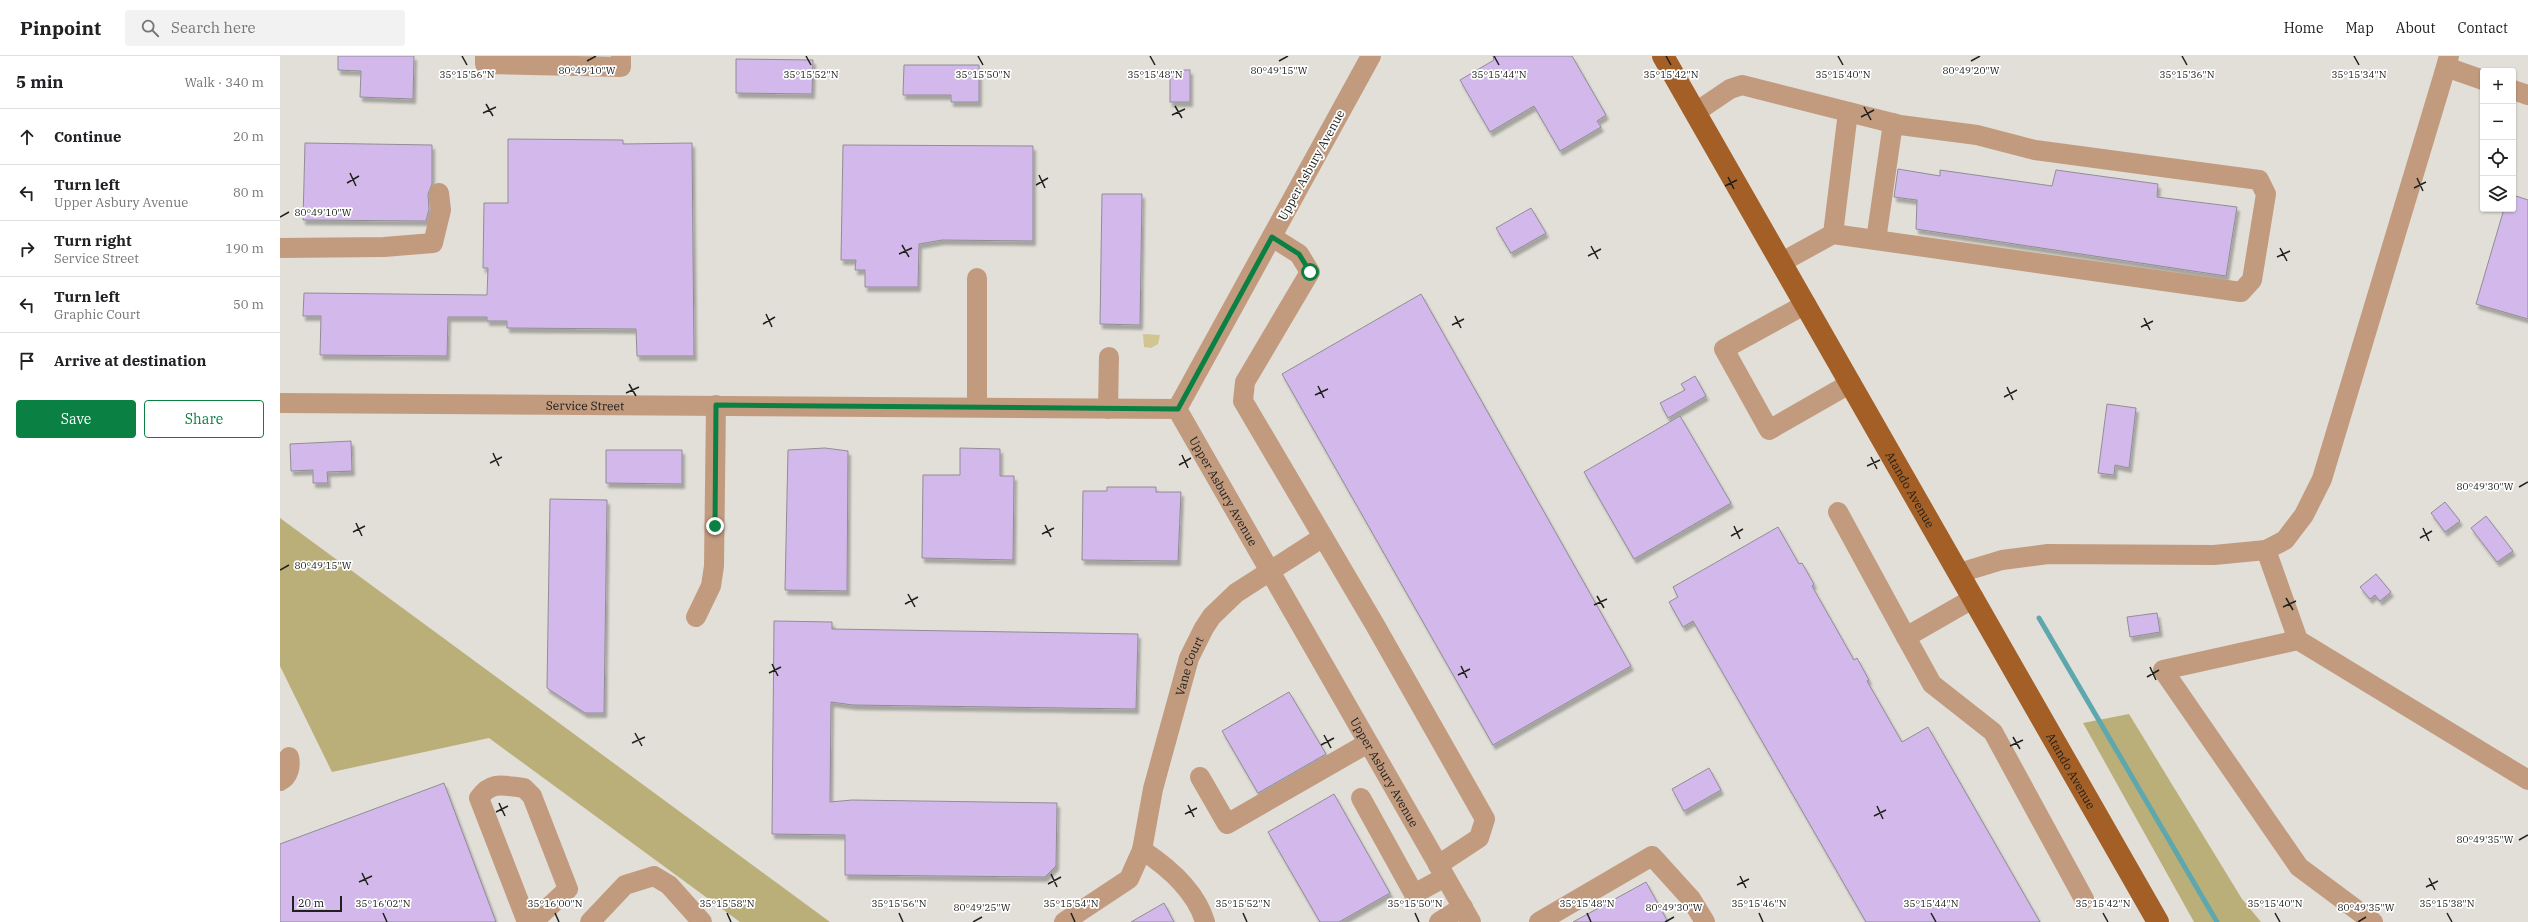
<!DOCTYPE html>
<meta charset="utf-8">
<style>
:root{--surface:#fff;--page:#f2f2f2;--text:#202124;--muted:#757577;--line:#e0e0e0;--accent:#0b8043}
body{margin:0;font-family:"IBM Plex Serif",serif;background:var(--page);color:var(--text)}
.controls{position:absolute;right:12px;top:12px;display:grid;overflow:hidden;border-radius:4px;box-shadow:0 1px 3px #0004}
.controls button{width:36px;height:36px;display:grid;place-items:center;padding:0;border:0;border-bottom:1px solid var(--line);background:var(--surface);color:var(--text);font:20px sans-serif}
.scale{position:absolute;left:12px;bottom:10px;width:50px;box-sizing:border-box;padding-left:4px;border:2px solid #20201d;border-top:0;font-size:11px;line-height:14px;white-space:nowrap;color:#20201d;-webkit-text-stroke:3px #fff;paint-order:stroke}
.stop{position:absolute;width:12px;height:12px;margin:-9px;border:3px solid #0b8043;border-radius:50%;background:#fff}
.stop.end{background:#0b8043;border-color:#fff;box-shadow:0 1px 4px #0008}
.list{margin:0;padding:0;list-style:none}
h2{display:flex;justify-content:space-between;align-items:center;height:52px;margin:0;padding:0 16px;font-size:17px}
h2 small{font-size:13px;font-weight:400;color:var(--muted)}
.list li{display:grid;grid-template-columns:26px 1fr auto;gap:12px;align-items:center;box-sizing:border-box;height:56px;padding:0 16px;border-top:1px solid var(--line)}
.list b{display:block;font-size:15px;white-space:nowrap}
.list p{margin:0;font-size:13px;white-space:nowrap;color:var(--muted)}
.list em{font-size:13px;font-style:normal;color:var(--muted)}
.actions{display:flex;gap:8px;padding:12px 16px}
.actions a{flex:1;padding:9px 0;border:1px solid var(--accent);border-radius:4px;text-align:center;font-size:14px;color:var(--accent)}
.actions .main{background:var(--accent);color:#fff}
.icon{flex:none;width:22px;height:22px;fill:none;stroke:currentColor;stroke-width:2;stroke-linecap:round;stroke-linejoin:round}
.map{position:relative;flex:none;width:2248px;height:866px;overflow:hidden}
header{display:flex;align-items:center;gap:24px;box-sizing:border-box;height:56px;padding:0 20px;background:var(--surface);border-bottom:1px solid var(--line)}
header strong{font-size:19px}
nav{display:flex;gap:22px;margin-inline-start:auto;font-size:14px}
.search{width:280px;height:36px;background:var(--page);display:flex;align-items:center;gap:10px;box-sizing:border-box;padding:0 14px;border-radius:4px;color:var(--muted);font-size:15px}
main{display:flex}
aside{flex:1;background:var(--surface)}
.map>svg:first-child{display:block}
.green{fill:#d1c591}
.forest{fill:#bbaf79}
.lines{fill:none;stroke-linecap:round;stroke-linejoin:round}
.stream{stroke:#5ea7ad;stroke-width:5}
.building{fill:#d3b9eb;stroke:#908d94;filter:url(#shadow)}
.minor{stroke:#c29b7f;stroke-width:20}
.major{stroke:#a35f25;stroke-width:22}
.route{stroke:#0b8043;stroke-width:5}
.ticks{fill:none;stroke:#20201d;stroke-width:1.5}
.labels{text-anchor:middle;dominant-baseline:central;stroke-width:3.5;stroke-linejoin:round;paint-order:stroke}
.street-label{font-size:12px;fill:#20201d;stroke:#fff}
.ticks-label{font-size:10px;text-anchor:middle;fill:#20201d;stroke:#fff;stroke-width:3.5;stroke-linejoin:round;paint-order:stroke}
</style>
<header>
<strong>Pinpoint</strong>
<div class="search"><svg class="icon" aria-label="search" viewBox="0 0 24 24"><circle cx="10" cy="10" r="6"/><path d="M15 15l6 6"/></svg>Search here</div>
<nav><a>Home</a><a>Map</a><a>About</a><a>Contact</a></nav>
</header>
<main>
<aside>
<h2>5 min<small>Walk · 340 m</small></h2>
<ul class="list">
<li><svg class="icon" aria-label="ahead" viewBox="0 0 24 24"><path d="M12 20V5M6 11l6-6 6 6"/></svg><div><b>Continue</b></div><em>20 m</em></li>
<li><svg class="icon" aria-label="left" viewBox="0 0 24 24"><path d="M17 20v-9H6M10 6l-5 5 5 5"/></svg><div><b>Turn left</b><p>Upper Asbury Avenue</p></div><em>80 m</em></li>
<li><svg class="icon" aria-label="right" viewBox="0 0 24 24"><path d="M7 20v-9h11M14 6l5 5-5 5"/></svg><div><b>Turn right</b><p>Service Street</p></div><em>190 m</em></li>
<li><svg class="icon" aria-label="left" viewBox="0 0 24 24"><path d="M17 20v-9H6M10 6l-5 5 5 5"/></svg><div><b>Turn left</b><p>Graphic Court</p></div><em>50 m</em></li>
<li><svg class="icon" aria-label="arrive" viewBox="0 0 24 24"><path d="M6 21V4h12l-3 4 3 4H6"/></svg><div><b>Arrive at destination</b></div></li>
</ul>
<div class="actions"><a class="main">Save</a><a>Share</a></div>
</aside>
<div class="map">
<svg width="2248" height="866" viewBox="0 0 2248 866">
<defs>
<filter id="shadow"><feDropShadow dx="2.5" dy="4.5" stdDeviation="1" flood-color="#0004"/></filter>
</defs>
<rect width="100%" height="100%" fill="#e1dfd8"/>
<polygon class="green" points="863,278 880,279 878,288 871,292 864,291"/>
<g class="forest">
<polygon points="0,462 550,866 460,866 209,682 52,716 0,610"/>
<polygon points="1849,658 1962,843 1981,866 1914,866 1803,667"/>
</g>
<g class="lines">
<polyline class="stream" points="1759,562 1937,866"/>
</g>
<g class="building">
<polygon points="58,0 134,0 133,43 80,41 81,15 58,14"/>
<polygon points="1213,0 1292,0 1326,59 1317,65 1321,71 1280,95 1254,50 1210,76 1180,24 1214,4"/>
<polygon points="456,3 533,4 532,38 456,37"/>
<polygon points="624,9 699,9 699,46 671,46 671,39 623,39"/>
<rect x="890" y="14" width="20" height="32"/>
<polygon points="228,83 343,84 343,88 412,87 414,300 357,300 356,273 227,272 227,265 207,265 207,261 168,261 167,300 40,299 41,260 23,260 24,237 207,239 208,212 203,212 204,147 228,147"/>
<polygon points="25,87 152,89 152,128 148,138 149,153 146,165 23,164"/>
<polygon points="563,89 753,90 753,185 662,184 639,188 638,231 585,231 585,214 575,214 576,204 561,204"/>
<polygon points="1618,113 1660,120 1660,114 1772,130 1776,114 1878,128 1877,141 1957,151 1946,220 1636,173 1637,144 1614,141"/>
<polygon points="822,138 862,138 860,269 820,268"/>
<polygon points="2233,139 2248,144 2248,263 2196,248 2224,153 2233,153"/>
<polygon points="1251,152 1266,177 1231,197 1216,172"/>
<polygon points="1141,238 1351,610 1213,689 1002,318"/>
<polygon points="1415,320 1426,340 1388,362 1380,347 1405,334 1401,328"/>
<polygon points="1827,348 1856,352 1849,412 1835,409 1834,419 1818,417"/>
<polygon points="1400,360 1451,447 1354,503 1304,416"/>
<polygon points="71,385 72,415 47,416 48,427 33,427 33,414 11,415 10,388"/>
<polygon points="545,392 568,395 567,535 505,534 508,394"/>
<polygon points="680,392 720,393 720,420 734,420 733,504 642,502 643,419 680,419"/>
<polygon points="326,394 402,394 402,428 326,427"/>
<polygon points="827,431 876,431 876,436 901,436 898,505 802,504 803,435 827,435"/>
<polygon points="270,443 327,444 324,657 305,657 267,632"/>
<polygon points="2165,446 2180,465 2165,476 2151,457"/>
<polygon points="2206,460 2233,495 2217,506 2191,472"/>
<polygon points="1498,471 1519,508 1522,507 1534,528 1532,530 1574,604 1577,602 1589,624 1587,625 1622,686 1648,671 1760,866 1586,866 1413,565 1403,571 1389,546 1398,541 1393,531"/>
<polygon points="2096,518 2111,536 2100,545 2095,539 2090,543 2080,531"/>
<polygon points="1877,557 1880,576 1850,581 1847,561"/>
<polygon points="494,565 552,566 552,573 858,578 856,653 573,649 551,646 550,746 572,744 777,747 776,810 765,821 565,819 565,779 492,778"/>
<polygon points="1009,636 1046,698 978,737 942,675"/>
<polygon points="1429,712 1441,734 1404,755 1392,733"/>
<polygon points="164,727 216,866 0,866 0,788"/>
<polygon points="1054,738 1110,837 1059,866 1040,866 988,776"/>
<polygon points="1366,826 1388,866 1293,866"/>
<polygon points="884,847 894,866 851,866"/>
</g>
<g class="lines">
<g class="minor">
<polyline points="205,0 205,8 341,11 341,0"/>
<path id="s1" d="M1091,0L897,353L1191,866"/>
<polyline points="2169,0 2166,11 2203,24"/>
<polyline points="2233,34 2248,39"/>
<polyline points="1416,56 1450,33 1462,29 1620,69 1697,79 1755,94 1979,124 1986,138 1972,224 1961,236 1553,178 1502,206"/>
<polyline points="1553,178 1568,56"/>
<polyline points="992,181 1019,198 1030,216 965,326 963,345 1095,569 1205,763 1199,782 1158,809"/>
<polyline points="1596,184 1613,67"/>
<polyline points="0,192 104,191 153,187 161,154 159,137"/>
<polyline points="697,222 697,351"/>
<polyline points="1526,248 1444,293 1489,374 1571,327"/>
<path id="s2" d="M0,347L897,353"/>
<polyline points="828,353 829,301"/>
<polyline points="1558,456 1626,581"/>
<polyline points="1986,494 2018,584 2248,724"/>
<polyline points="1679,517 1722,504 1768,498 1934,499 1986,494 2005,484 2024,459 2042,423 2166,11"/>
<polyline points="1694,542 1626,581 1652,628 1713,676 1804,843"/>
<polyline points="416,561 431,530 434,510 436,349"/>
<polyline points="2018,584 1883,614 2019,811 2093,866"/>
<polyline points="920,721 947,768 1088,687"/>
<path d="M0,725C9,721 11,710 9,701"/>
<polyline points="1081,742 1134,838 1165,821"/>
<path d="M862,794C888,811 916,835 925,866"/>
<path d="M247,866L199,742C212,724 224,730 244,732L252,740L288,833L253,866"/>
<polyline points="310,866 345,829 374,820 389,829 422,866"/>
<path id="s3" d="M784,866L849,823L862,794L873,733L882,700L909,602L924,572L932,560L956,537L1043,481"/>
<polyline points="1159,866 1183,851"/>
<polyline points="1259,866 1372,800 1411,843 1425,866"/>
</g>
<path class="major" id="s4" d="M1383,0L1878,866"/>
</g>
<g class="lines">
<polyline class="route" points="435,470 436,349 898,353 992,181 1019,198 1030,216"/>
</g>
<path class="ticks" d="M182,0L187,9M526,0L531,9M698,0L703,9M870,0L875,9M1214,0L1219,9M1386,0L1391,9M1558,0L1563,9M1902,0L1907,9M2074,0L2079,9M307,5L316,0M999,5L1008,0M1691,5L1700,0M206,48L213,60M895,50L902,62M1584,51L1591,64M203,57L216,51M892,59L905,53M1581,61L1594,54M70,117L76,130M759,119L765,132M1448,121L1454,133M2137,122L2143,135M67,127L79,120M756,129L768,122M1445,130L1457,124M2134,132L2146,126M0,161L9,156M622,189L629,201M1311,190L1318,203M2000,192L2007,205M619,198L632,192M1308,200L1321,193M1997,201L2010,195M486,258L492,271M1175,260L1181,272M1864,262L1870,274M483,268L495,261M1172,269L1184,263M1861,271L1873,265M349,328L356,340M1038,330L1044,342M1727,331L1733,344M346,337L359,331M1035,339L1048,333M1724,341L1737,334M213,397L219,410M902,399L908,412M1591,401L1597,413M210,407L222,401M899,409L911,402M1587,410L1600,404M2239,431L2248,426M76,467L82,480M765,469L771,481M1454,470L1460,483M2143,472L2149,485M73,476L85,470M762,478L774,472M1451,480L1463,473M2140,482L2152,475M0,514L9,509M628,538L635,551M1317,540L1324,552M2006,542L2013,554M625,548L638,541M1314,549L1327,543M2003,551L2016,545M492,608L498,620M1181,610L1187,622M1870,611L1876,624M489,617L501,611M1178,619L1190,613M1867,621L1879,614M355,677L362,690M1044,679L1051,692M1733,681L1740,693M352,687L365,681M1041,689L1054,682M1730,690L1743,684M219,747L225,760M908,749L914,761M1597,750L1603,763M216,756L228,750M905,758L917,752M1594,760L1606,754M2239,784L2248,779M82,817L88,829M771,818L777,831M1460,820L1466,832M2149,822L2155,834M79,826L92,820M768,828L781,821M1457,829L1469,823M2146,831L2158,825M103,857L107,866M275,857L279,866M447,857L451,866M619,857L623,866M791,857L795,866M963,857L967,866M1135,857L1139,866M1307,857L1311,866M1479,857L1483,866M1651,857L1656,866M1823,857L1828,866M1995,857L2000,866M2167,857L2172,866M693,866L702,861M1385,866L1394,861M2078,866L2086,861"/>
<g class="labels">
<g class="street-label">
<text transform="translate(1031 109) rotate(-61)">Upper Asbury Avenue</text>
<text stroke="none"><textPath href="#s2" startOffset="305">Service Street</textPath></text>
<text stroke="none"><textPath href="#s4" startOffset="499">Atando Avenue</textPath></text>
<text stroke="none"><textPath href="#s1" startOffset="497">Upper Asbury Avenue</textPath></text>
<text stroke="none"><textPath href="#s3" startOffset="300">Vane Court</textPath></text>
<text stroke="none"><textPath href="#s4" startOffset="823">Atando Avenue</textPath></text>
<text stroke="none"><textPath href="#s1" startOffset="821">Upper Asbury Avenue</textPath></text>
</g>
</g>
<g class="ticks-label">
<text x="307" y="18">80°49'10"W</text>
<text x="999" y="18">80°49'15"W</text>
<text x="1691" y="18">80°49'20"W</text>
<text x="187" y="22">35°15'56"N</text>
<text x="531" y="22">35°15'52"N</text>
<text x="703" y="22">35°15'50"N</text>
<text x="875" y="22">35°15'48"N</text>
<text x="1219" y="22">35°15'44"N</text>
<text x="1391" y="22">35°15'42"N</text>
<text x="1563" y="22">35°15'40"N</text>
<text x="1907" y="22">35°15'36"N</text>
<text x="2079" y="22">35°15'34"N</text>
<text x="43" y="160">80°49'10"W</text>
<text x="2205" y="434">80°49'30"W</text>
<text x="43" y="513">80°49'15"W</text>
<text x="2205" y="787">80°49'35"W</text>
<text x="103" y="851">35°16'02"N</text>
<text x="275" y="851">35°16'00"N</text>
<text x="447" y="851">35°15'58"N</text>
<text x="619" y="851">35°15'56"N</text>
<text x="791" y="851">35°15'54"N</text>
<text x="963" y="851">35°15'52"N</text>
<text x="1135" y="851">35°15'50"N</text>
<text x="1307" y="851">35°15'48"N</text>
<text x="1479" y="851">35°15'46"N</text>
<text x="1651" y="851">35°15'44"N</text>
<text x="1823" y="851">35°15'42"N</text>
<text x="1995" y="851">35°15'40"N</text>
<text x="2167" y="851">35°15'38"N</text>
<text x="702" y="855">80°49'25"W</text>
<text x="1394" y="855">80°49'30"W</text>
<text x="2086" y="855">80°49'35"W</text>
</g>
</svg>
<div class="controls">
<button>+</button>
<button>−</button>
<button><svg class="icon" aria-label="locate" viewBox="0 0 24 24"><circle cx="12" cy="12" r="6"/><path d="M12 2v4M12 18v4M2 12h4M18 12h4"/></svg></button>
<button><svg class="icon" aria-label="layers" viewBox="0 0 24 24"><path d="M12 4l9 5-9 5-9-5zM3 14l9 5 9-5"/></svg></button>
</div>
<div class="scale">20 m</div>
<div class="stop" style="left:1030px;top:216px"></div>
<div class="stop end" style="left:435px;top:470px"></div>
</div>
</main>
